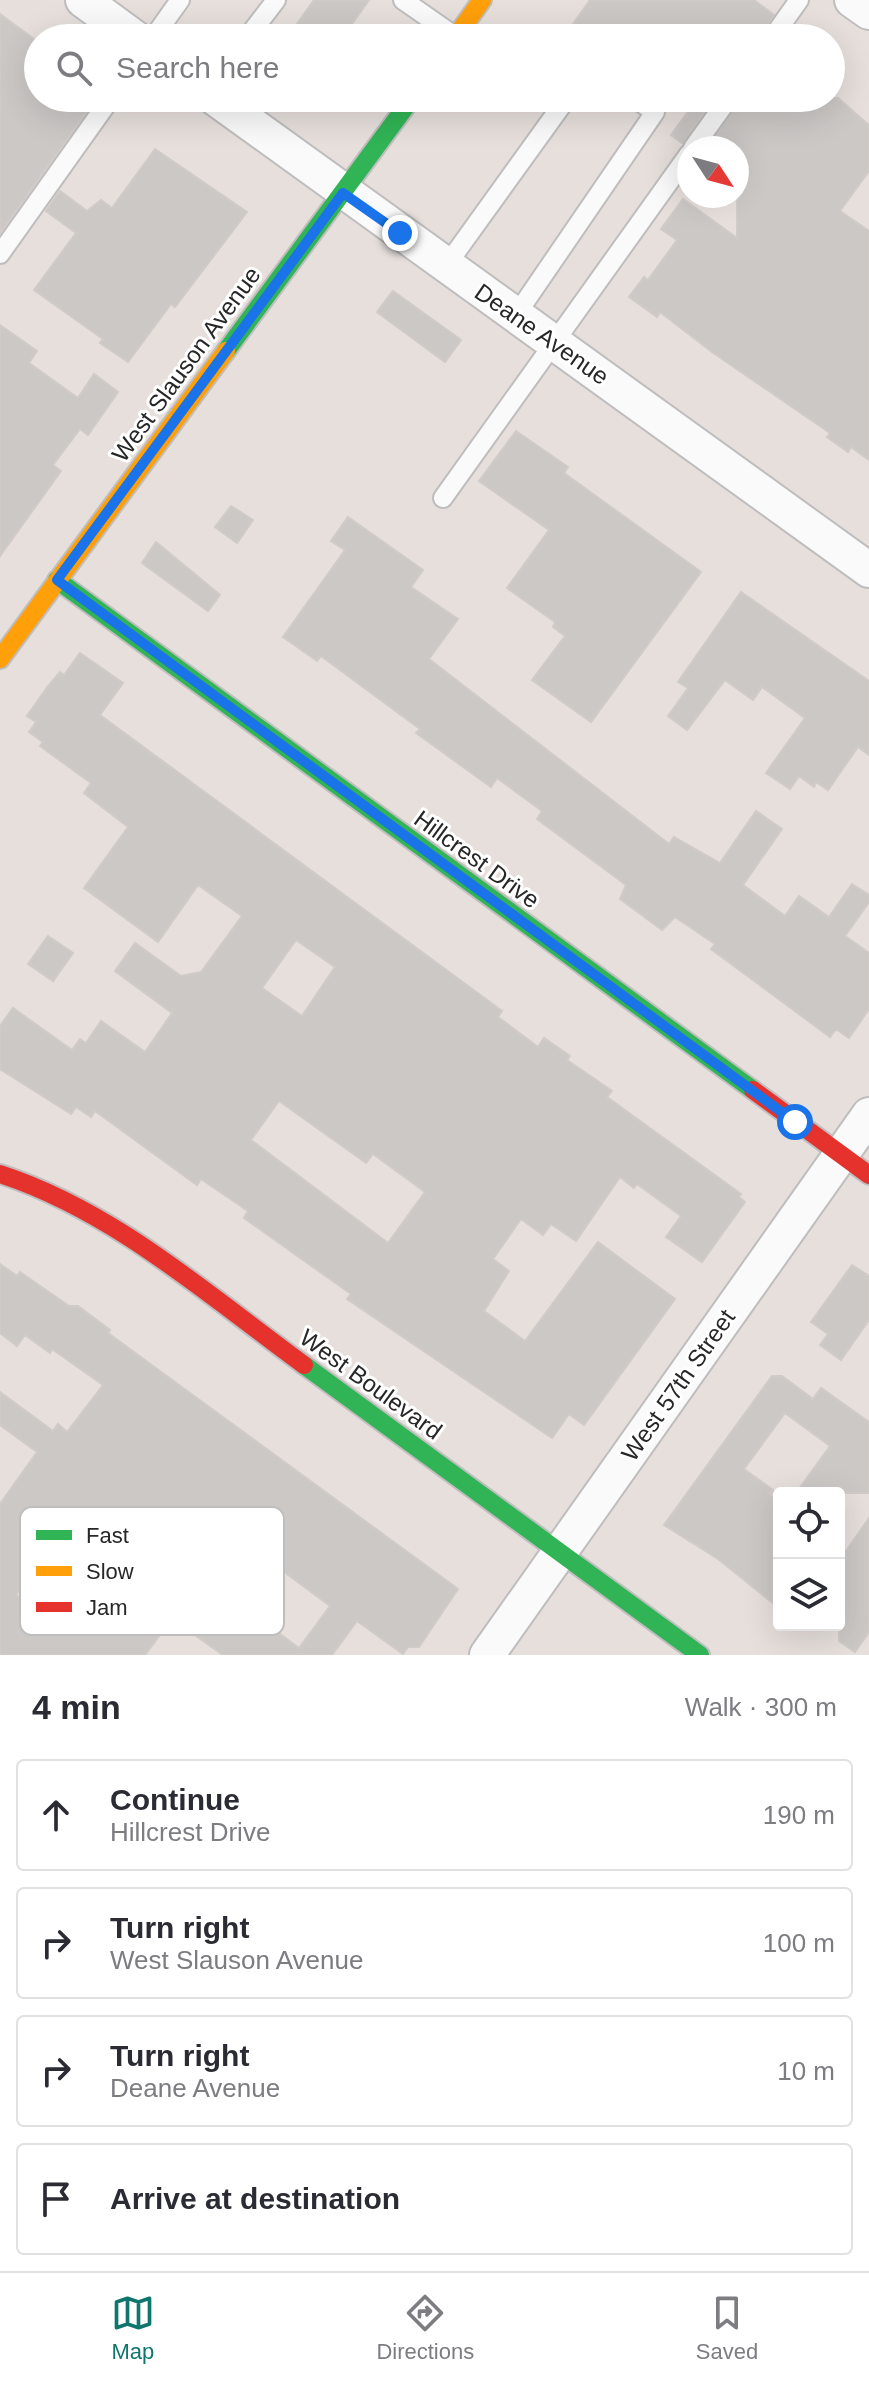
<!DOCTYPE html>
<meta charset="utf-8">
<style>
:root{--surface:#fff;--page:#f7f7f7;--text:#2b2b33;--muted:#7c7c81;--line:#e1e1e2;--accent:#0f766e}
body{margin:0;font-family:Helvetica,sans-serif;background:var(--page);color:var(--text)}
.controls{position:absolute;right:24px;bottom:24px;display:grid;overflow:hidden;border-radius:8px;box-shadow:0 8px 32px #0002}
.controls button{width:72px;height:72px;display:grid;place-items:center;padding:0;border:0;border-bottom:2px solid var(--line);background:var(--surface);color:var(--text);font:40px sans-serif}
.compass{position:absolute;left:677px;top:136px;width:72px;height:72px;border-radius:50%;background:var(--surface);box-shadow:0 8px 32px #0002;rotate:126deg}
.stop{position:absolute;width:24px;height:24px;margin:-18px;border:6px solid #1a73e8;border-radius:50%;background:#fff}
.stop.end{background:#1a73e8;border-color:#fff;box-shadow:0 2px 8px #0008}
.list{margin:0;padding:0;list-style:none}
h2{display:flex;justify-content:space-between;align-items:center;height:104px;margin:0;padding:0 32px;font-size:34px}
h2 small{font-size:26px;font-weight:400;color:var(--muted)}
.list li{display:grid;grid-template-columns:52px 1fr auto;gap:24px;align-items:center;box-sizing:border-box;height:112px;margin:0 16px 16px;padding:0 16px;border:2px solid var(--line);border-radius:8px}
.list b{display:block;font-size:30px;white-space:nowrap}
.list p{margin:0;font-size:26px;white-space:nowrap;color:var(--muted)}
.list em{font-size:26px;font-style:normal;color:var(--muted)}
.icon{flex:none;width:44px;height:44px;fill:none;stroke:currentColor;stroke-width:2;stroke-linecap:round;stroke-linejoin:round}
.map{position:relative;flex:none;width:869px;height:1655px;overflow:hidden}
.search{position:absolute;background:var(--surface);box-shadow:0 8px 32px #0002;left:24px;right:24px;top:24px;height:88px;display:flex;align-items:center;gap:20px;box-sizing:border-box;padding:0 28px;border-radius:44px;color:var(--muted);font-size:30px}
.sheet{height:616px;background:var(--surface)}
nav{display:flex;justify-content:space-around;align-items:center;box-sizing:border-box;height:112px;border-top:2px solid var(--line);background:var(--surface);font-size:22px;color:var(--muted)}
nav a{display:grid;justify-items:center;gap:4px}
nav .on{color:var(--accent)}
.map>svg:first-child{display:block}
.building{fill:#ccc8c6;stroke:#d1cbc8;stroke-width:2;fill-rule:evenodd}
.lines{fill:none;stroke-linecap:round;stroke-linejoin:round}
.lane-casing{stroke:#bfbdbe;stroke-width:22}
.street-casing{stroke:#bfbdbe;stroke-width:38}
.fast-casing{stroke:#bfbdbe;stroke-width:22}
.slow-casing{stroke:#bfbdbe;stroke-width:22}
.jam-casing{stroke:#bfbdbe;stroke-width:22}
.lane{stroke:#fbfafa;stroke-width:18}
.street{stroke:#fbfafa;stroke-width:34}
.fast{stroke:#30b455;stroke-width:18}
.slow{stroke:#ff9f0a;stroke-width:18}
.jam{stroke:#e5322d;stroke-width:18}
.route{stroke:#1a73e8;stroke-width:10}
.labels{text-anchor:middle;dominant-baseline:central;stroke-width:6;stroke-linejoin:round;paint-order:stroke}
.street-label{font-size:24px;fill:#272727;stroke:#fff}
.key{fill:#fff;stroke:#bebebe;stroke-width:2}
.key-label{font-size:22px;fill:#272727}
</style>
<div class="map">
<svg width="869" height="1655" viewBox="0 0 869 1655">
<rect width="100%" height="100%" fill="#e6dfdc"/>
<g class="building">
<polygon points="314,0 369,0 342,38 287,38"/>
<polygon points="590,0 754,0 774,15 758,38 584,38 570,28"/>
<polygon points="0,14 38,42 38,98 96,98 0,233"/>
<polygon points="698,98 714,98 682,143 671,135"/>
<polygon points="741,98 838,98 869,125 869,171 840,211 869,231 869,460 851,447 848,452 827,437 830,433 712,352 660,312 657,317 629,297 644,277 648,280 677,240 661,229 683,199 737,238 737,148 708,148"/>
<polygon points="155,149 247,212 175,307 171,304 128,362 100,343 103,339 34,290 76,233 46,211 60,191 87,211 101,200 112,208"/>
<polygon points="393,291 461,340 445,362 377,312"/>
<polygon points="0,325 37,351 29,363 78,398 94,374 118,392 88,435 80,429 53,465 61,471 0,556"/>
<polygon points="516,431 568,467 564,473 701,572 591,722 532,680 565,636 553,627 555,622 507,588 549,530 479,481"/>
<polygon points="231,506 253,520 237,543 215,527"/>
<polygon points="348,517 423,570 411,587 458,619 429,659 669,844 674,837 720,863 756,811 782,829 743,885 785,916 799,896 829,917 852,884 869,895 869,902 845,936 869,953 869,1009 849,1038 836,1029 830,1037 711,949 715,944 675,917 662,930 620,899 626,885 537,819 542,811 497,778 491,787 416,733 420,729 321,656 317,661 283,637 345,550 331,541"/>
<polygon points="156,542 220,595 208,611 142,563"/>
<polygon points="741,592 869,681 869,755 858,747 828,790 816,782 814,787 799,776 790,789 766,773 805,718 762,687 753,700 725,680 687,730 668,716 688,688 678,682"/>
<path d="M80,653L123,683L100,715L502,1011L498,1017L538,1047L544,1038L570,1056L567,1060L612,1091L607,1097L741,1194L739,1197L745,1202L702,1262L666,1237L681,1216L637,1184L634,1188L620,1177L576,1241L551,1224L543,1235L521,1219L493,1259L509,1271L484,1311L525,1341L598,1242L675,1299L584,1425L569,1414L552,1438L347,1299L351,1294L244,1218L248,1211L201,1179L197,1185L95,1111L91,1117L76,1107L71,1114L0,1069V1026L13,1008L72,1050L80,1039L86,1043L101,1021L145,1052L172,1013L115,971L135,943L181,976L201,972L242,916L198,885L158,942L84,888L128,827L84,793L91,783L40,746L43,742L29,732L36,722L27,716L48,686L60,672L64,675ZM296,940L335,967L302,1016L262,988ZM279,1101L366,1163L373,1154L425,1192L388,1243L251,1140Z"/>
<polygon points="48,936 73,953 53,981 28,964"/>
<path d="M0,1264L17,1276L20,1272L69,1306H78L110,1330L108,1333L458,1589L419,1647H408L403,1654L357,1621L332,1655H223L172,1619L145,1655H0V1504L37,1452L0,1425V1392L53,1431L58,1424L67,1432L103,1385L52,1349L50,1353L25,1335L17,1346L0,1333ZM56,1540L119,1584L86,1629L63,1612L55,1622L16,1595ZM268,1560L330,1606L299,1648L238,1603Z"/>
<polygon points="852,1265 869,1276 869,1320 841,1360 820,1345 828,1334 811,1322"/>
<polygon points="772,1376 782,1376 813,1399 821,1388 869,1422 869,1493 796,1493 830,1446 785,1413 744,1469 777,1493 768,1493 779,1501 779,1608 718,1559 664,1525"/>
<polygon points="869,1518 869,1632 855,1652 839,1641 839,1561"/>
</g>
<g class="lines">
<defs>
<g id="lane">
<polyline points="403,0 456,37"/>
<polyline points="153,38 180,0"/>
<polyline points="247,38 276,0"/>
<polyline points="772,38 799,0"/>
<polyline points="693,148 729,98"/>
<polyline points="0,254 111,98"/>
<polyline points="446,266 567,98"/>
<polyline points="516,315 655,112 634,98"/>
<polyline points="443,498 689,154"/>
</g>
<g id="street">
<polyline points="83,0 135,38"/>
<polyline points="852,0 869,12"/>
<polyline points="215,98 869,570"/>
<polyline points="487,1655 869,1115"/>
</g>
<g id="fast">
<polyline points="226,351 412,98"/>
<polyline points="57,580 753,1090"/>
<polyline points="304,1365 700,1655"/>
</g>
<g id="slow">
<polyline points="455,38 482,0"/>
<polyline points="0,659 226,351"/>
</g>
<g id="jam">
<polyline points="753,1090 869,1175"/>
<path d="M0,1174C114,1211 208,1295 304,1365"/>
</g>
</defs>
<use href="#lane" class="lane-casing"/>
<use href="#street" class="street-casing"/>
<use href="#fast" class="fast-casing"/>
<use href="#slow" class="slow-casing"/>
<use href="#jam" class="jam-casing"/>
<use href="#lane" class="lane"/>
<use href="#street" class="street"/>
<use href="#fast" class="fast"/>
<use href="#slow" class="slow"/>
<use href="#jam" class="jam"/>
</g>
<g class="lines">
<polyline class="route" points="400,233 343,193 57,580 795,1122"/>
</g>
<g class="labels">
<g class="street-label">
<text transform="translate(542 334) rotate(35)">Deane Avenue</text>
<text transform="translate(186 364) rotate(-54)">West Slauson Avenue</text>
<text transform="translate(477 859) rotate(36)">Hillcrest Drive</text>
<text transform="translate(371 1384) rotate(36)">West Boulevard</text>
<text transform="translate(678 1385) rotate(-55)">West 57th Street</text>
</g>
</g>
<rect x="20" y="1507" width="264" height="128" rx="12" class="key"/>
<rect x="36" y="1530" width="36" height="10" fill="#30b455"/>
<rect x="36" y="1566" width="36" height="10" fill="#ff9f0a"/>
<rect x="36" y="1602" width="36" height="10" fill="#e5322d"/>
<g class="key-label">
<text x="86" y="1543">Fast</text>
<text x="86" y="1579">Slow</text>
<text x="86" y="1615">Jam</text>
</g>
</svg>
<div class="controls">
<button><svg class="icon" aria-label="locate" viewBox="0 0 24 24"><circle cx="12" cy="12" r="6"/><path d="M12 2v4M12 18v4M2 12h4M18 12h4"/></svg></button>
<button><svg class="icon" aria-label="layers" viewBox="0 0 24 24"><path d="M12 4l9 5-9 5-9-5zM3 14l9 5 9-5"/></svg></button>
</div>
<svg class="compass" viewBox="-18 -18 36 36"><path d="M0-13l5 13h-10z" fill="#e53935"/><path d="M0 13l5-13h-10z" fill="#7c7c81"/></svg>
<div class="stop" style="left:795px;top:1122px"></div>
<div class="stop end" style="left:400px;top:233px"></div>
<div class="search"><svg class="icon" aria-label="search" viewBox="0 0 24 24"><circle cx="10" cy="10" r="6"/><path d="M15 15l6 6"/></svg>Search here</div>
</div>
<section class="sheet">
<h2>4 min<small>Walk · 300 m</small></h2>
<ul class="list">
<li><svg class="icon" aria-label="ahead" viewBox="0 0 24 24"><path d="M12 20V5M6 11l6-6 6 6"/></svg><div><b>Continue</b><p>Hillcrest Drive</p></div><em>190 m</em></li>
<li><svg class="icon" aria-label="right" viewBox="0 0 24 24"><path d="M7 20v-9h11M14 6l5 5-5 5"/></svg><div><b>Turn right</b><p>West Slauson Avenue</p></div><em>100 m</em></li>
<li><svg class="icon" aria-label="right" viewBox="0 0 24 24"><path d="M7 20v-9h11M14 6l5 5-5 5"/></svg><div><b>Turn right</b><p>Deane Avenue</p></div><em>10 m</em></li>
<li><svg class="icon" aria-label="arrive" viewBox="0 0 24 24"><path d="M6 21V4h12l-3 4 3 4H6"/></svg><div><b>Arrive at destination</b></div></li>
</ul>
</section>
<nav>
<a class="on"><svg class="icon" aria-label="map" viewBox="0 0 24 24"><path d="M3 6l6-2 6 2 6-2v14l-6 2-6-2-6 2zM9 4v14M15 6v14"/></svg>Map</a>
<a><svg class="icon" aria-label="directions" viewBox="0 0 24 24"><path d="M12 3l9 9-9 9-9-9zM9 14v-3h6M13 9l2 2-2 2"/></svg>Directions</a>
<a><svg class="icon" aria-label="saved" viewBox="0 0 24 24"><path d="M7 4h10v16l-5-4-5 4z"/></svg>Saved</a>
</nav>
